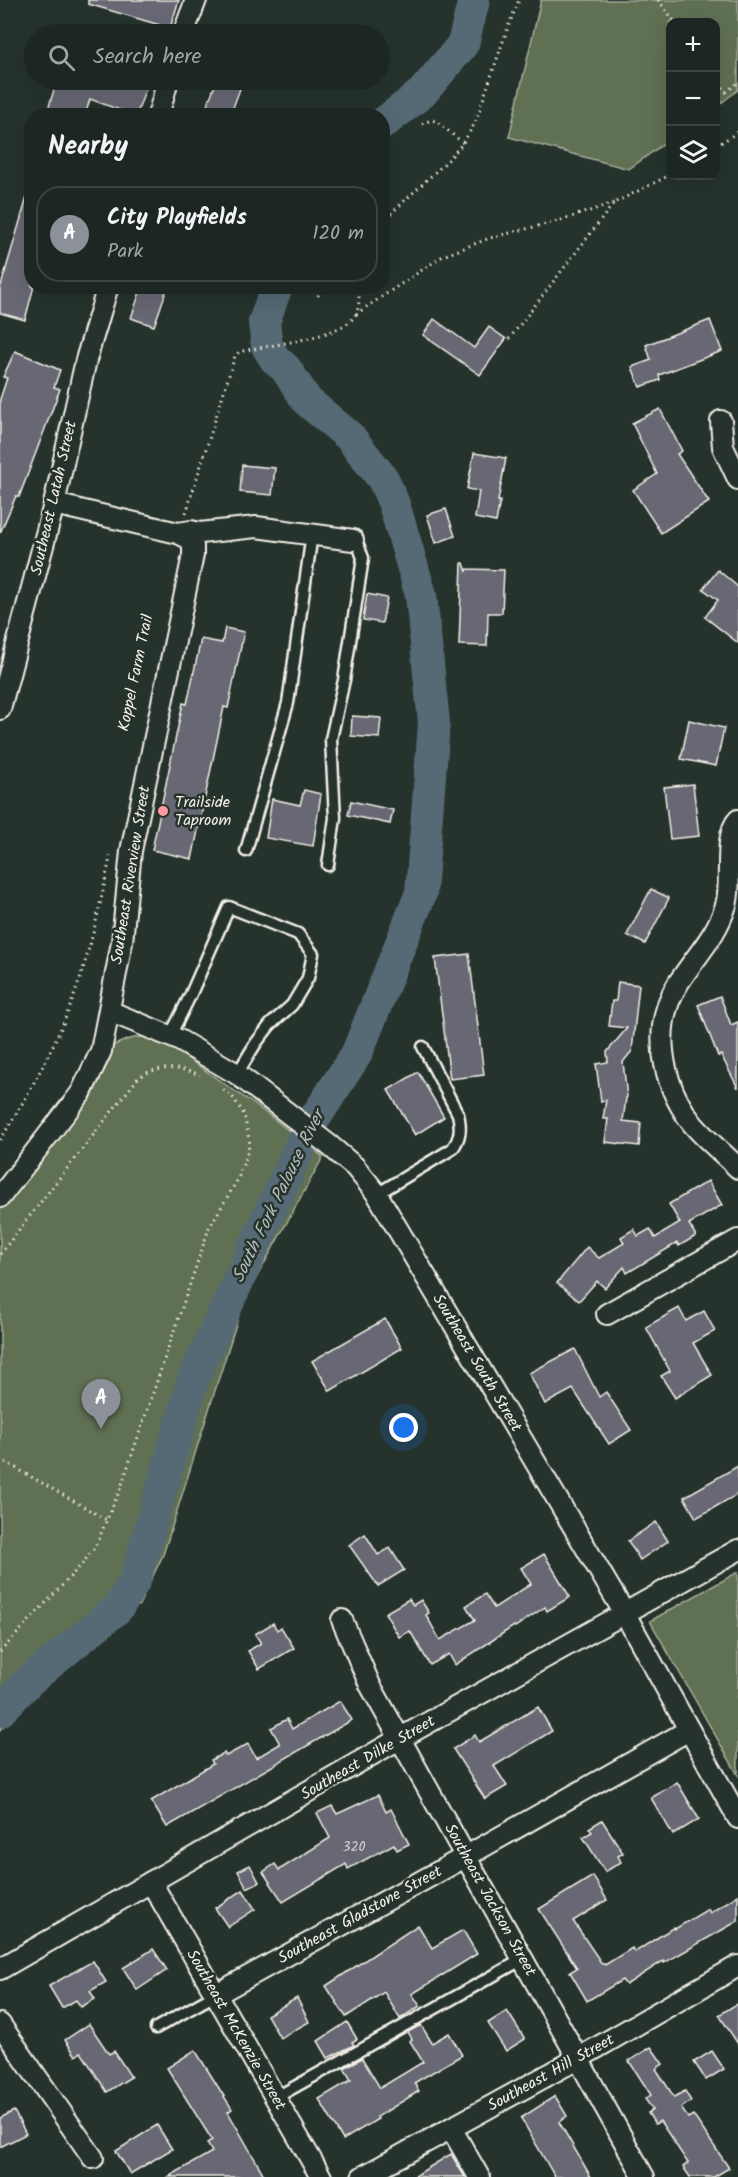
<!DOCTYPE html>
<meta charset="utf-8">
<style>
:root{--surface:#1c2622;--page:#29322f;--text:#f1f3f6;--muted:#a0a5a5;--line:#3a4340;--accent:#8c9099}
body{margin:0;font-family:Kalam,sans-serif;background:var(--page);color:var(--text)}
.controls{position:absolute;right:18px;top:18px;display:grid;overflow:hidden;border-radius:12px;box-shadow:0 6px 24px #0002}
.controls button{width:54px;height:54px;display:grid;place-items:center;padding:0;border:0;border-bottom:2px solid var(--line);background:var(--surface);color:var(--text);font:30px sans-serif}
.you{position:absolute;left:404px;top:1428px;width:21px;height:21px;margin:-15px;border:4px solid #fff;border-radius:50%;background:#1a73e8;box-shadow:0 0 0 9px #1a73e833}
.badge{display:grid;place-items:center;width:39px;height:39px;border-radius:50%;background:var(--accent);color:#fff;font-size:20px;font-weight:700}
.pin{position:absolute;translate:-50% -50px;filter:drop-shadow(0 2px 3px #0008)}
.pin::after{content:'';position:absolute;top:32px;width:21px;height:18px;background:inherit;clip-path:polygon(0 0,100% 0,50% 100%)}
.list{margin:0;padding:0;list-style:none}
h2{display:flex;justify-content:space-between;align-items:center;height:78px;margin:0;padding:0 24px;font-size:26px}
h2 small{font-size:20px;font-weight:400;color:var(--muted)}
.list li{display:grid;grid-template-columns:39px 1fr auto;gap:18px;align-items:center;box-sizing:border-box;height:96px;margin:0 12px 12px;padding:0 12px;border:2px solid var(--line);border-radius:24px}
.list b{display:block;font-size:22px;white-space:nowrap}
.list p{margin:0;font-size:20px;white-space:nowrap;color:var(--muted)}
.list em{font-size:20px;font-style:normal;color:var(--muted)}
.icon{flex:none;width:33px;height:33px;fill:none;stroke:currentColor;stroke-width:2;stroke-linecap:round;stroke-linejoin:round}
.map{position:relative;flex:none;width:738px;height:2177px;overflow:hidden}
.search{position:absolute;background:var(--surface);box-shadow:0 6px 24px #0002;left:24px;top:24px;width:366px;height:66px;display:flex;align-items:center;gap:15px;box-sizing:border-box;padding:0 21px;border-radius:33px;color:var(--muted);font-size:22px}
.panel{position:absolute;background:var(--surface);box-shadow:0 6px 24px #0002;left:24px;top:108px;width:366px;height:186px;border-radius:24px}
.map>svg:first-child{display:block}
.green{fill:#607052;stroke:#aab09d;stroke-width:1.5}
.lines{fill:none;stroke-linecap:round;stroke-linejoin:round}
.river{stroke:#556b74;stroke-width:32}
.building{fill:#676875;stroke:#f4f1e8;stroke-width:1.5}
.lane-casing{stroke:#f4f1e8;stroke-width:15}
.street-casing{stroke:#f4f1e8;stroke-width:24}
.path{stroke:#f4f1e8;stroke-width:3;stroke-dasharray:1.5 4.5;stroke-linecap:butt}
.lane{stroke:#26332d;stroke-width:10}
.street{stroke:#26332d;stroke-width:20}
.poi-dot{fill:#ff9aa2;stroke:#26332d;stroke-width:2}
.labels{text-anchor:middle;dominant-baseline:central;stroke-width:5;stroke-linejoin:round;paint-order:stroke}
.number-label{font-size:14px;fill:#d1cfcb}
.street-label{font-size:16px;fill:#f4f1e8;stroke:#26332d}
.poi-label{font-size:16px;fill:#f4f1e8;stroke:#26332d;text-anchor:start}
.water-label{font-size:18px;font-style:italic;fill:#b4bbba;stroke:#26332d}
</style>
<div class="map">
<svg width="738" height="2177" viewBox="0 0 738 2177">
<rect width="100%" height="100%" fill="#26332d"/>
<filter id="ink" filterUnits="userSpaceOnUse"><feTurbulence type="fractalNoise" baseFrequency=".0167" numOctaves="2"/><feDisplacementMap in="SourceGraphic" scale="12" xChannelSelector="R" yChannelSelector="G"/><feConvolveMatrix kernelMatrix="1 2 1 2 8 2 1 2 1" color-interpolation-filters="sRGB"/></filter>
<g filter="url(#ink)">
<g class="green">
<polygon points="541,0 738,0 738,90 716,107 716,22 670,22 670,139 629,169 509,137"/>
<polygon points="143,1036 171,1047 258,1107 323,1157 243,1302 163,1555 139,1605 49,1680 0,1730 0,1197 101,1051 126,1040"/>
<polygon points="738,1572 738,1775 650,1621"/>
</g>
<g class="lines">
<g class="river">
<polyline points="382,124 422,93 463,44 474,0"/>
<polyline points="0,1711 30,1680 118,1608 135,1580 194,1377 308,1129 357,1053 421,893 434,723 421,595 394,504 383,479 350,437 307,401 286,369 275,359 267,346 264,322 277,286"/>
</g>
</g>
<g class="building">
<polygon points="88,0 179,0 170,28 88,4"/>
<polygon points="57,80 149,80 136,116 90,99 85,116 46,116"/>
<polygon points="217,80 225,80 241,86 230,116 203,116"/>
<polygon points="28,194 32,194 32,286 34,286 25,320 0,313 0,289"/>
<polygon points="142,286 168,286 154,326 131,318"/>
<polygon points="434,319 474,348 489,327 506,339 480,375 423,335"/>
<polygon points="710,320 722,351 659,375 660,380 640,387 632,367 651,360 646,345"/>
<polygon points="15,351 60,370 54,387 60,389 19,497 16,496 0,533 0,399 7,378 3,377"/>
<polygon points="660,409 682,451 677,454 709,502 661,533 633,490 657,474 632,423"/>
<polygon points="474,453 506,458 498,501 500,501 496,522 475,518 479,491 467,489"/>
<polygon points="242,465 275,468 272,495 240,492"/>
<polygon points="446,509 455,536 436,543 427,515"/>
<polygon points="462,563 464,563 467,572 467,569 504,570 502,613 488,613 487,646 459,645"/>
<polygon points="718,570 738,587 738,643 705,617 718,600 703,589"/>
<polygon points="367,594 387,598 382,623 363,620"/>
<polygon points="225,628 244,632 228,708 224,707 192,859 152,850 183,703 187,704 201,639 222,643"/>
<polygon points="352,716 381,718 379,738 351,736"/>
<polygon points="689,720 724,728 716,766 681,759"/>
<polygon points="693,784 699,836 670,839 664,787"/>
<polygon points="304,790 321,794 313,846 266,838 272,799 300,805"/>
<polygon points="351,801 393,810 390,824 348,815"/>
<polygon points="651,889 669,898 645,944 627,935"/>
<polygon points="469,954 484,1075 450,1079 435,958"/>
<polygon points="618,982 639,985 632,1051 623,1062 627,1097 626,1098 623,1121 641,1123 639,1146 605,1142 608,1119 603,1119 606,1100 601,1101 596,1064 608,1062 607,1052 627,1028 609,1026 612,1001 616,1001"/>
<polygon points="720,996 731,1025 738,1022 738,1088 721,1055 718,1056 698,1005"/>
<polygon points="418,1072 444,1117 415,1135 388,1090"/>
<polygon points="708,1181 722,1205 689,1224 696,1236 679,1246 677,1243 627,1273 624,1267 605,1288 597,1281 579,1301 557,1283 587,1247 599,1258 624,1243 621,1237 634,1229 638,1236 650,1229 655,1238 680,1223 669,1204"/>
<polygon points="679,1308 686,1321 704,1311 715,1331 693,1343 712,1375 675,1398 661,1376 670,1371 646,1327"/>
<polygon points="385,1319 402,1348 330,1391 312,1361"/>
<polygon points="575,1349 599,1397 606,1392 631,1430 609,1444 573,1389 545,1404 529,1373"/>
<polygon points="738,1466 738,1494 696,1518 684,1497"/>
<polygon points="656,1522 668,1541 640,1560 628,1541"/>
<polygon points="365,1534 378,1555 390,1548 404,1570 378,1586 349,1545"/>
<polygon points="544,1554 570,1597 547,1611 545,1607 515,1627 514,1626 455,1665 449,1654 430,1665 410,1631 399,1637 385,1613 409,1599 413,1605 421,1600 429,1613 426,1615 440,1640 475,1620 466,1606 485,1594 494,1608 531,1584 521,1568"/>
<polygon points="273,1623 277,1630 281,1627 294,1648 259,1669 248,1651 261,1643 255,1634"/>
<polygon points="340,1701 352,1720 167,1827 151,1801 213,1764 211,1760 224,1753 226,1756 248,1744 256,1758 280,1744 271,1728 287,1719 292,1729"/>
<polygon points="538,1707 552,1731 494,1766 507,1786 485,1799 453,1749 475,1735 479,1742"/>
<polygon points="677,1782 699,1819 673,1835 651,1798"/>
<polygon points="378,1795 386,1812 391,1809 409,1844 397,1850 394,1844 348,1869 346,1864 283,1902 263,1872 275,1864 279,1870 330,1838 317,1813 332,1806 337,1814"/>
<polygon points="602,1820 623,1853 618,1856 621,1862 605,1872 583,1837 592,1832 589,1828"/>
<polygon points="250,1865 259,1882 247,1888 238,1871"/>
<polygon points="593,1876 607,1900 573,1921 602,1964 604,1963 605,1965 632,1948 635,1952 674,1927 675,1929 708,1909 710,1913 738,1895 738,1921 664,1963 663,1961 626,1985 622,1980 587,2001 570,1972 577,1968 539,1909"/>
<polygon points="243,1890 255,1909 228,1927 215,1908"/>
<polygon points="418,1925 432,1948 463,1930 477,1954 412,1994 420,2006 400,2019 384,1992 346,2017 326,1986"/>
<polygon points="153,1949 167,1970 137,1990 123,1968"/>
<polygon points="93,1961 106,1982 90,1991 95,1999 81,2007 76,2000 62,2008 49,1986"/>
<polygon points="297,1998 309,2022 280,2038 267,2015"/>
<polygon points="738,2003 738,2044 719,2015"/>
<polygon points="507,2011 525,2039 506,2051 488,2023"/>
<polygon points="347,2022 357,2039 352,2042 354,2045 328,2058 318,2041"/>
<polygon points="89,2024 109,2054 114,2051 131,2077 107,2092 81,2052 76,2056 65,2040"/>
<polygon points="421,2025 432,2043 449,2033 462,2055 414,2083 419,2091 377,2117 378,2119 343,2140 319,2099 351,2080 344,2068 362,2058 380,2088 423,2062 410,2041 412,2039 408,2032"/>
<polygon points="651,2047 663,2064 656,2069 674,2097 685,2091 691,2101 681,2108 688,2118 693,2115 729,2168 714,2177 690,2177 683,2167 688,2163 660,2121 655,2124 648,2113 653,2110 645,2099 651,2095 629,2061"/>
<polygon points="195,2050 232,2109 228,2112 265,2177 168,2177 212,2152 207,2143 212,2140 167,2068"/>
<polygon points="712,2051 724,2069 706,2080 694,2062"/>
<polygon points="555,2096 567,2116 559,2122 591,2177 555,2177 521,2118"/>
<polygon points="14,2111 26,2134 0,2147 0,2118"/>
<polygon points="157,2125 172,2149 130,2174 116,2151"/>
<polygon points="451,2154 465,2177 413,2177"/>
</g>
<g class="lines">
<defs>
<g id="lane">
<polyline points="246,851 288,703 312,534"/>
<polyline points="328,865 335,818 331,739 344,680 363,558 359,547 353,540"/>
<polyline points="170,1036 190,996 229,907 298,934 313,954 308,978 292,1005 270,1025 256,1043 237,1074"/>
<path d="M377,1194L452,1149C461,1138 461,1127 458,1114L423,1047"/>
<polyline points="156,2028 215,1995"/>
<polyline points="275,2098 523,1959"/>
</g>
<g id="street">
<polyline points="183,34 196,0"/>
<polyline points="158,116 168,80"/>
<polyline points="721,421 723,447 738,479"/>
<polyline points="54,504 178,533 191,531 200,533 256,527 353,540"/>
<polyline points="0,709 54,504 86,360 108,286"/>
<path d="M738,820C723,837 733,881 726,905C717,935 696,956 679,982C650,1026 662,1084 692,1123C705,1139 723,1153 738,1168"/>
<polyline points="109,1011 179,1040 237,1074 329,1145 355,1167 377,1194 625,1614 738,1818"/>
<polyline points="0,1197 81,1093 101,1051 122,942 131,851 193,555 193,546 190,539 178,533"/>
<polyline points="607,1314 738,1240"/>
<polyline points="342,1620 370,1685 644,2177"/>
<polyline points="151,1882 321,2177"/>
<polyline points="0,1969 399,1739 738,1550"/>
<polyline points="215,1995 465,1857 689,1730"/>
<polyline points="0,2024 93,2158"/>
<polyline points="451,2128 479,2177"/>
<polyline points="362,2177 579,2058 738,1966"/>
</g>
</defs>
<use href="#lane" class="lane-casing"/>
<use href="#street" class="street-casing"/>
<g class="path">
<polyline points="658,0 675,22"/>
<polyline points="716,77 726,92 738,83"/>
<polyline points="422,124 431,120 436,121 463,143"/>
<polyline points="716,146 738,132"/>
<polyline points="382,222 448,160 463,143 475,123 508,27 519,0"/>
<polyline points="318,296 321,286"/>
<polyline points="356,314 443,256 490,238 562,220 614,203"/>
<polyline points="509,339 614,203 670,175"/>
<path d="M186,513L235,356L239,352C265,345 345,338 356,314C360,305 359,296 359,286"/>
<path d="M0,1140C23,1104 44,1066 62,1026C86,972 99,911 111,853"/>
<path d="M0,1254L138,1078C155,1065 181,1067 200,1075"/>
<polyline points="0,1459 107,1520"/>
<polyline points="0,1652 83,1563 95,1547 121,1487 209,1228 238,1179 250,1144 244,1114 232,1096 221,1088"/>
</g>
<use href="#lane" class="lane"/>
<use href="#street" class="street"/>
</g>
</g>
<circle class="poi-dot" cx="163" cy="811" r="6"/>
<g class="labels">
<g class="number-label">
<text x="354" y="1847">320</text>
</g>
<g class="street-label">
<text transform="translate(54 498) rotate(-77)">Southeast Latah Street</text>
<text transform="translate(136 673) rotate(-78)">Koppel Farm Trail</text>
<text transform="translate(131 875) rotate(-81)">Southeast Riverview Street</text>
<text transform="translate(477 1363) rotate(59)">Southeast South Street</text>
<text transform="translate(368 1758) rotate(-30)">Southeast Dilke Street</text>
<text transform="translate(490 1900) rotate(61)">Southeast Jackson Street</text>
<text transform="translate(360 1915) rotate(-29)">Southeast Gladstone Street</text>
<text transform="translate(236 2030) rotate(60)">Southeast McKenzie Street</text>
<text transform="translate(551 2073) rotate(-29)">Southeast Hill Street</text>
</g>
<g class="poi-label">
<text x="175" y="802">Trailside<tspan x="175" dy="18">Taproom</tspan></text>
</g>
<g class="water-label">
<text transform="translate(279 1197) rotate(-64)">South Fork Palouse River</text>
</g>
</g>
</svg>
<div class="controls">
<button>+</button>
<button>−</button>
<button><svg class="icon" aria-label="layers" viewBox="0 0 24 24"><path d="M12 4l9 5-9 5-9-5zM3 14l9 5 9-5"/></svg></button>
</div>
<div class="you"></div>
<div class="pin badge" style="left:101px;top:1429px">A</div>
<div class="search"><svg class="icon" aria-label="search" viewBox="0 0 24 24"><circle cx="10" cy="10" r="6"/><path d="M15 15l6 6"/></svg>Search here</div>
<section class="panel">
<h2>Nearby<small></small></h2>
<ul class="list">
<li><span class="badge">A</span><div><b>City Playfields</b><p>Park</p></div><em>120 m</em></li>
</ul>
</section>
</div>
